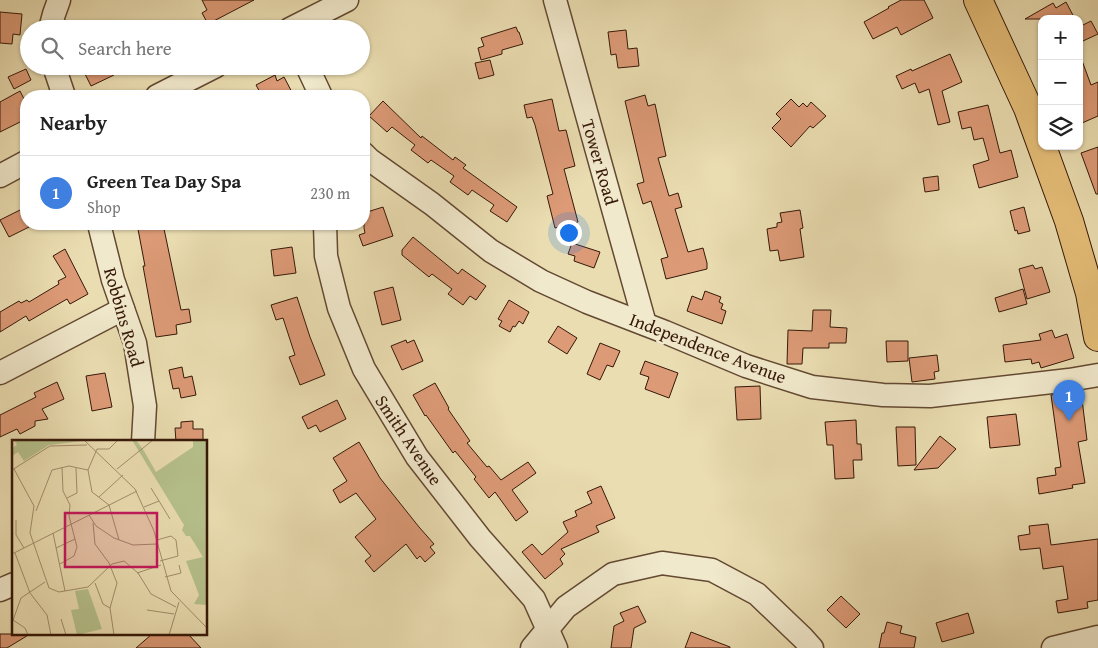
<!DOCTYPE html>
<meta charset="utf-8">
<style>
:root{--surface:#fff;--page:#f6f6f6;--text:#222;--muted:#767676;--line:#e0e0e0;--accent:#db2777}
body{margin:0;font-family:"Gentium Book Plus",serif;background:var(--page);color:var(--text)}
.controls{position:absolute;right:15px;top:15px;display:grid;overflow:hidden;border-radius:10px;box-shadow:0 1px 4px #0004}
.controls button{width:45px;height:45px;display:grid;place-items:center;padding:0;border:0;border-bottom:1px solid var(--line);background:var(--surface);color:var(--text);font:25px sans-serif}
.you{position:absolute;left:568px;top:232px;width:18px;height:18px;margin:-12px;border:4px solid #fff;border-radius:50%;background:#1a73e8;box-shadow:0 0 0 8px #1a73e833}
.badge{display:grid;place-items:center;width:32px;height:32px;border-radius:50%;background:var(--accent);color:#fff;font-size:16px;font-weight:700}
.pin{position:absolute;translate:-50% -41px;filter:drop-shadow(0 1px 2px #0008)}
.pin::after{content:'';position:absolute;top:26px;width:18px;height:15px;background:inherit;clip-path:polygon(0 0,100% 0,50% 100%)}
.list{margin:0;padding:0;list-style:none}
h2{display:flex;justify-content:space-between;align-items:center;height:65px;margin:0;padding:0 20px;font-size:21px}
h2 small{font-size:16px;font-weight:400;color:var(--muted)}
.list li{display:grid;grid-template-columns:32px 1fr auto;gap:15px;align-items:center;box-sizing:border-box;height:75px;padding:0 20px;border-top:1px solid var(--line)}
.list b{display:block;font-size:19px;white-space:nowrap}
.list p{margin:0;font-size:16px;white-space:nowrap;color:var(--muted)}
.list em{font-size:16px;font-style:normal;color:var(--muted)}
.icon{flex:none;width:28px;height:28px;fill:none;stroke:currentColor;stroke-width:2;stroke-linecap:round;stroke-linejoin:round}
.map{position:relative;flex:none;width:1098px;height:648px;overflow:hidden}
.search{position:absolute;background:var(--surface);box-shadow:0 1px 4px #0004;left:20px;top:20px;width:350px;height:55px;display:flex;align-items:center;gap:12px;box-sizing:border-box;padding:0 18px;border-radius:28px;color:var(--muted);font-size:19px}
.panel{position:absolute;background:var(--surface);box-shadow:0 1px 4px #0004;left:20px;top:90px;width:350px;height:140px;border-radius:20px}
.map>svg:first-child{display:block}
.building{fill:#dc9a76;stroke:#361808}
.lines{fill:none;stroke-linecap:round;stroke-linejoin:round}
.minor-casing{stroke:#634932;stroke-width:25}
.major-casing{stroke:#361808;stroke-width:30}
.minor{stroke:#f1e9cc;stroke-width:22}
.major{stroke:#e5be78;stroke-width:28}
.labels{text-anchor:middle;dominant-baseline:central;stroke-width:5;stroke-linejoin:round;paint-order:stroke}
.street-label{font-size:18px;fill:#361808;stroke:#f1e9cc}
.inset-road{fill:none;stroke:#a28e6d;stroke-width:1}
.view{fill:#c2185b;fill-opacity:0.15;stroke:#c2185b;stroke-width:2.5}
.inset-edge{fill:none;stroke:#361808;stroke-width:2.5}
</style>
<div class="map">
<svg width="1098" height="648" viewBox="0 0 1098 648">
<rect width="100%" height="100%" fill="#eaddb1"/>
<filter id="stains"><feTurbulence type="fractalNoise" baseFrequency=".004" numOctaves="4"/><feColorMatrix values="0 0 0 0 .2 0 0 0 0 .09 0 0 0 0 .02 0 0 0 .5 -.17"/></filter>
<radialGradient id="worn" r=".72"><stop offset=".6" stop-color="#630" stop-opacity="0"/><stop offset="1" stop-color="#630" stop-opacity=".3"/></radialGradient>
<g class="building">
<polygon points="202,0 254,0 208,24 202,13 207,10"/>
<polygon points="901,0 924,0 933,18 901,35 897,27 873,39 864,22 889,8 888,7"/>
<polygon points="1066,2 1075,19 1025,19 1053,3 1056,8"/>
<polygon points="0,12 22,14 20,35 13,34 12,44 0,43"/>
<polygon points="1091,21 1098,34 1083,41 1079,34 1079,27"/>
<polygon points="516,27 518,32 519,32 523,44 502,50 502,54 481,60 478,48 484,46 481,38"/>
<polygon points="626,30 628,49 637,48 639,66 618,68 616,54 611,55 608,32"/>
<polygon points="950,54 962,82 942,91 950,122 938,125 929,89 919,93 915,83 902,89 896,76 911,69 912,71"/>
<polygon points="1079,58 1081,58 1091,85 1098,82 1098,116 1082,123 1079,115"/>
<polygon points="490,60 494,75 479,79 475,63"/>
<polygon points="81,66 110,66 114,75 91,86"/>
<polygon points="26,69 31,80 14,89 8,77"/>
<polygon points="275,75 277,81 284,77 294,96 262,96 256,85"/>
<polygon points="20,91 26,103 26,119 0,132 0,102"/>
<polygon points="645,95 648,106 655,104 666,156 658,158 669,196 678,193 682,207 675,209 688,252 703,248 707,263 707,269 666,279 661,259 668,257 651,201 643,204 637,184 644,182 625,101"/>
<polygon points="552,99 559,131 566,130 575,166 564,169 578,222 555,228 547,196 553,194 535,125 532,117 527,118 524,105"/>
<polygon points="791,99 799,107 803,103 807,107 811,102 826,116 813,128 810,126 791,147 772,128 781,119 776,114"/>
<polygon points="383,101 421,138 422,136 453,160 455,157 466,165 463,168 517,207 507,222 490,211 494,205 472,190 468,195 450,182 454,176 431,160 428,163 411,150 415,145 392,127 387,132 369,116"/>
<polygon points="988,105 1000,153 1011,150 1018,177 979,188 973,165 989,160 983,138 974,140 971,127 962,129 958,112"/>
<polygon points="1098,147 1098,194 1096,194 1081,153"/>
<polygon points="938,176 939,190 925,192 923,178"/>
<polygon points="383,207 393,236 363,246 359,235 365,233 364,228 364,213"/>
<polygon points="1024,207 1030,231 1018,234 1017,230 1015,231 1010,211"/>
<polygon points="22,209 26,217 26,224 30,224 31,226 9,237 0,220"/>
<polygon points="800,210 803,228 800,229 804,257 780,261 778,250 770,251 767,229 777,227 777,223 782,222 780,213"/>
<polygon points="137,224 163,224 181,310 189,309 191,322 176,325 177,334 156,337 143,266 145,266"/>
<polygon points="413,237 458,274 462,269 486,286 476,300 470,296 463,305 448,294 452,289 432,274 429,277 402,255 402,250"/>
<polygon points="572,243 600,252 594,268 574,261 575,256 568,254"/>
<polygon points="292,247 296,273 274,276 271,250"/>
<polygon points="65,249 88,294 70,304 67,299 29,321 26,316 0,332 0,312 19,301 21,303 27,300 29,302 59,284 58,281 66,277 53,256"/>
<polygon points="1033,265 1035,269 1042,267 1050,292 1027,299 1019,269"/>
<polygon points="393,287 401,320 382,325 374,292"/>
<polygon points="1023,289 1027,304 999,312 995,298"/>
<polygon points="705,291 721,297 719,302 723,304 721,309 726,311 722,324 687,311 692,296 702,300"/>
<polygon points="297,297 310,337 325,375 300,385 289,357 295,355 283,318 276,320 271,305"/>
<polygon points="509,300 529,312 523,324 519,321 515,327 513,326 510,332 499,326 502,321 498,319"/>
<polygon points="813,310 831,310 830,327 847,328 846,343 829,343 829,348 803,348 802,364 787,364 788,330 812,331"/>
<polygon points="558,326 577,338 567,354 548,342"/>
<polygon points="1052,330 1055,338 1067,334 1074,358 1041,368 1039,362 1032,364 1031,359 1005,362 1003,345 1041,340 1039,334"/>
<polygon points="406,340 407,343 414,340 423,361 402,370 391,346"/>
<polygon points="886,341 908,341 908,361 887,362"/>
<polygon points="600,343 620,351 613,367 607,365 600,380 587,374"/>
<polygon points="937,355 939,371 934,372 935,379 912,382 909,358"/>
<polygon points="645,361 678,373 669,398 645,389 649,377 640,374"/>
<polygon points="182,367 184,378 192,376 196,395 181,398 179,388 173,389 169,370"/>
<polygon points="105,373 112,407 92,411 86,376"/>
<polygon points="57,382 64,399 42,409 48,419 35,421 35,426 20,434 17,429 0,437 0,415 36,397 34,393"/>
<polygon points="435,383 449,408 448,409 470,441 467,443 487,467 489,466 501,480 528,462 536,473 512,490 528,512 516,521 495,492 489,498 474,479 476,477 455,451 453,453 426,415 425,416 413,395"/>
<polygon points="760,386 761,419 737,420 735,387"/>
<polygon points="1081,391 1087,440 1078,442 1085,483 1072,485 1073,488 1039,494 1037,478 1056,475 1055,468 1061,467 1051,395"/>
<polygon points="337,400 346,419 320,432 316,425 308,429 302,417"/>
<polygon points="1016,414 1020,445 990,448 987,417"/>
<polygon points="856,420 857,444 861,444 862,460 853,460 854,478 835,479 833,445 827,445 825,422"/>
<polygon points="193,421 193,429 203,429 203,442 176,442 175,428 181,428 181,422"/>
<polygon points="896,427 915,427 916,465 898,466"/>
<polygon points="940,436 956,449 938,468 914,470"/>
<polygon points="359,442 380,478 419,527 434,544 430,547 435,553 425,562 420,556 417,559 406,544 374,572 365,561 371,556 355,537 376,519 356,493 340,503 333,490 347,481 333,458"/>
<polygon points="601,486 615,518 596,526 599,532 561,549 565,554 560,559 563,564 545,579 522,552 532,544 542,555 568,532 563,522 577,516 575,511 592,503 587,492"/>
<polygon points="1048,524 1051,545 1098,539 1098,600 1087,602 1088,608 1058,613 1056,601 1068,599 1063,566 1043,569 1040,548 1020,550 1018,536 1030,534 1029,526"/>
<polygon points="841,596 860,614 846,628 827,610"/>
<polygon points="638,606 646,622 634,628 631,648 611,648 614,626 624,621 620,613"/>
<polygon points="968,613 974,633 942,642 936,623"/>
<polygon points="887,622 902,626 900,633 916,637 914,648 879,648 882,633 884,633"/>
<polygon points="691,632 730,647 730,648 685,648"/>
<polygon points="0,634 30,634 7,648 0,648"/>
<polygon points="152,634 188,634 201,648 136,648"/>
</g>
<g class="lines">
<defs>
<g id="minor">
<polyline points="555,0 645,324"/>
<polyline points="50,29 54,14 59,0"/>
<polyline points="290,29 347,0"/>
<polyline points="54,66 64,96"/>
<polyline points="307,66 321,96"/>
<polyline points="157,96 216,66"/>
<polyline points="364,154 370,160 432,204 491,251 541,281 587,302 665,332 746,366 812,387 883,395 930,396 1069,380 1098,375"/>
<polyline points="0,176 26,162"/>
<polyline points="99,224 113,280 135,343 145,406 143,442"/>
<polyline points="325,224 326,256 339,308 364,369 417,457 480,538 534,599 556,648"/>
<polyline points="0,373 123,309"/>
<polyline points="0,590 14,584"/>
<polyline points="532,648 566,607 613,574 662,563 712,570 757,594 803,638 812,648"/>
<polyline points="1053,648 1098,637"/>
</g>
<polyline id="major" points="978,0 1028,108 1069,221 1090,293 1098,337"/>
</defs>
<use href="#minor" class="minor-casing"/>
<use href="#major" class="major-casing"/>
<use href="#minor" class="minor"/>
<use href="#major" class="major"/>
</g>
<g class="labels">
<g class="street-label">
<text transform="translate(600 162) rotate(74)">Tower Road</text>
<text transform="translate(124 317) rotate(74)">Robbins Road</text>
<text transform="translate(708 348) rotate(21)">Independence Avenue</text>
<text transform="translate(409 440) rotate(56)">Smith Avenue</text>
</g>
</g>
<g transform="translate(12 440)">
<rect width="195" height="195" fill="#eaddb1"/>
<path d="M2,0H70V1L37,5L12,21L6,12L0,16V8L5,5ZM120,0H124L132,11L144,32L181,7V0H195V165L182,164L187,155L174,121L191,117L178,96H174L170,90L172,85ZM76,149L90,189L65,195L59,170L67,169L63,151Z" fill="#b6c18c"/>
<path class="inset-road" d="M72,0L123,49L142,91L159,151L195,188M106,0L97,9H85L76,30L80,52L97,65L107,100M2,29L22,66L18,93L37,148L47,152L76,147L100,124L112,121L126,133L139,154L164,167M105,29L141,0M0,30L38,6L75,5M139,48L158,79M87,57L111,35M55,58L65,53L64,28M132,67L147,61M24,71L40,30L57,26L76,30M77,75L84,86L102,98L121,105L145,104M4,80V95L12,108M81,83L83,104L97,123L105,143L98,168L102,195M41,93L53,151M145,100L159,96L164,100L166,116L148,121M44,108L63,99M3,113L18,153L35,175L39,195M0,114L125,51M48,124L62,116L65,107L57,76L58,65L51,51L50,27M125,133L149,125M153,137L169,133L167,125M83,143L91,164L98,168M135,170L162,174M49,179L54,195M1,180L13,188L16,195M0,183L9,158L33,142M157,195L167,162"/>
<path class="view" d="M53,73H145V127H53Z"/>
<rect width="195" height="195" class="inset-edge"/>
</g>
<rect width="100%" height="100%" filter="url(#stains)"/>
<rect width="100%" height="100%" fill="url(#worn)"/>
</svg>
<div class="controls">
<button>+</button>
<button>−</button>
<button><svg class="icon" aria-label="layers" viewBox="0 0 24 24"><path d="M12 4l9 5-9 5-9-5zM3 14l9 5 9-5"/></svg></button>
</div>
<div class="you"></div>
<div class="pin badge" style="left:1069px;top:421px;background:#3f7fe0">1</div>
<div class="search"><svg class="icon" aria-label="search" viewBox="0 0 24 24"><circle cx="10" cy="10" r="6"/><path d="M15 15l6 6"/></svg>Search here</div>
<section class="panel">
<h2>Nearby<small></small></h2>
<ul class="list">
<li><span class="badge" style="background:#3f7fe0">1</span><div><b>Green Tea Day Spa</b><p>Shop</p></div><em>230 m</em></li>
</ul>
</section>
</div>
